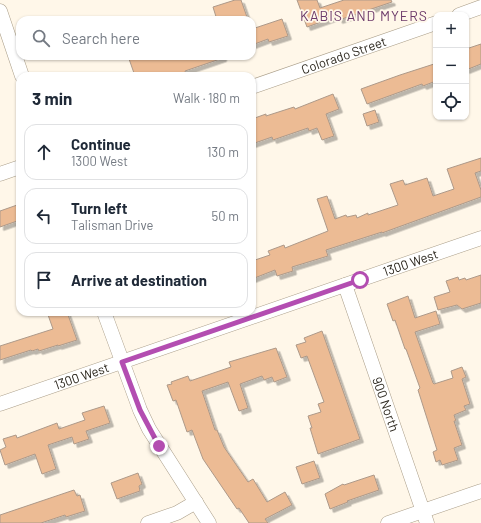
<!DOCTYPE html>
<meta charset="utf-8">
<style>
:root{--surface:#fff;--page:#f2f2f3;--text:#1f2937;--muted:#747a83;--line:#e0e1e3}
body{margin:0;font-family:Barlow,sans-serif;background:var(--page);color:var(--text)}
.controls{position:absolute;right:12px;top:12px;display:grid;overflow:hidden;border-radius:8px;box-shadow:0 1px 3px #0004}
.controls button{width:36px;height:36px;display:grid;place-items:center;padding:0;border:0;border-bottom:1px solid var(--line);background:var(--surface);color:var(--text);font:20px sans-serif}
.stop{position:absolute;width:12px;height:12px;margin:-9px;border:3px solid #b34db1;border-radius:50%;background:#fff}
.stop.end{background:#b34db1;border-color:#fff;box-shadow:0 1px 4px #0008}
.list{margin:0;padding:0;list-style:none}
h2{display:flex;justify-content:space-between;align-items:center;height:52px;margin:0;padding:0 16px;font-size:17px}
h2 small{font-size:13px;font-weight:400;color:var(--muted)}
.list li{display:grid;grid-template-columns:26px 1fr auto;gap:12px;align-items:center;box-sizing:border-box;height:56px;margin:0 8px 8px;padding:0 8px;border:1px solid var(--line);border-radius:12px}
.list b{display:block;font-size:15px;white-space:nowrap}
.list p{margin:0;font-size:13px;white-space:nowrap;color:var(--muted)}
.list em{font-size:13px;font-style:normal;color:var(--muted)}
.icon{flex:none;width:22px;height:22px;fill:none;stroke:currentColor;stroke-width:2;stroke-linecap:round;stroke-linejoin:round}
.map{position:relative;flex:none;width:481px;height:523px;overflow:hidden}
.search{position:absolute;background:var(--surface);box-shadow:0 1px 3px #0004;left:16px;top:16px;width:240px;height:44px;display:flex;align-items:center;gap:10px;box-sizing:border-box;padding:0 14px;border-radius:12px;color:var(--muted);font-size:15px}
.panel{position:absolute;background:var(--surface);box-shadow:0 1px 3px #0004;left:16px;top:72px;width:240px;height:244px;border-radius:12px}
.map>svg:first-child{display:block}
.building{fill:#ecbb94;stroke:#ad9989;filter:url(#shadow)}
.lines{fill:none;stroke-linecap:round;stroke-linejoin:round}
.street-casing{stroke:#ab9f8a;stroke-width:15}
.street{stroke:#fff;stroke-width:14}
.route{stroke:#b34db1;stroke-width:5}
.labels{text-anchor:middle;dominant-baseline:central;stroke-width:3.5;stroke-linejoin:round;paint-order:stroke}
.street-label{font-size:13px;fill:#2d281f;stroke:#fff7e9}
.neighbourhood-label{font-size:14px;letter-spacing:1px;fill:#6c396a;stroke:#fff7e9}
</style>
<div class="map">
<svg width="481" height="523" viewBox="0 0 481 523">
<defs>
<filter id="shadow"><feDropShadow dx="3.5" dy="3.5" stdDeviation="0" flood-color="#0004"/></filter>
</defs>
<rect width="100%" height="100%" fill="#fff7e9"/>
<g class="building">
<polygon points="235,0 241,0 248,20 217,20 213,7"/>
<polygon points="297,0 317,0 320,8 344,0 391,0 392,2 339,20 338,16 307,27"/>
<polygon points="282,19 288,36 269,42 268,39 252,45 252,29"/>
<polygon points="481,44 481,64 466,70 466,49"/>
<polygon points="128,56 223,56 223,58 185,71 186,74 178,76 135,76"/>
<polygon points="434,64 436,70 436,81 423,86 422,84 367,104 361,89 400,75"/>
<polygon points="333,94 339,109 326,114 334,136 322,140 317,128 309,131 308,128 273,140 272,137 252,144 252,119 266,114 266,116 294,107 295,109"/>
<polygon points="375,110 379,122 367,126 363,114"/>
<polygon points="481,158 481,171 475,173 481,190 481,197 382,233 382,232 326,250 328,256 292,267 293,271 277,276 275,270 252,279 252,261 270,255 268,251 284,245 285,248 328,231 317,199 327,196 335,219 346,215 347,217 356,215 357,218 368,213 368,215 398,205 390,184 403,180 405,185 427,178 433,196 454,189 447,169"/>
<polygon points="20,204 20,220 0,227 0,211"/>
<polygon points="481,275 481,303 462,309 457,305 438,310 434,297 450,292 446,281 458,277 459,280 465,278 466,280"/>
<polygon points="408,296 415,318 436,311 440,324 415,332 433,383 434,384 453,378 451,371 462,367 466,377 462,379 470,404 464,406 466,410 454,415 456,421 454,421 462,445 454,448 458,460 442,465 440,460 436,462 433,452 437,450 418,390 420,388 406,349 405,349 395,320 393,321 387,304"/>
<polygon points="47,312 67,312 77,340 58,346 58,345 39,351 38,349 32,351 31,350 0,360 0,346 53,329"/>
<polygon points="322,331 360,439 318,454 310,428 312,428 308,416 321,412 318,404 324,402 307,356 301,358 296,345 306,342 304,338"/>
<polygon points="276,348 287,377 274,382 272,377 264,380 262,376 240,384 248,408 239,411 228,382 202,391 215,430 217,430 224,447 248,482 253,479 267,502 285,492 292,505 265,519 268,523 249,523 239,508 237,509 203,459 192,430 187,432 176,400 173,401 167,385 172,384 171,382 188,376 190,381 231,367 229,362"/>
<polygon points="104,406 110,423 86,431 89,439 74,444 72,437 48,445 56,469 42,474 35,454 5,465 0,450 6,447 3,439 16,435 17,438 57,423 59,429 85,420 82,413"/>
<polygon points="314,461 320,478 302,484 296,467"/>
<polygon points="138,473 142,484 139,486 140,491 117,499 111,483"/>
<polygon points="374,475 379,490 347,501 348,502 330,509 325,494 343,484 344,485"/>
<polygon points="74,490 77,496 80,495 85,511 66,517 65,515 41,523 0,523 0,515"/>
</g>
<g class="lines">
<defs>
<g id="street">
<polyline points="0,11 22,76"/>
<polyline points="459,15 481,7"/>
<path id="s1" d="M252,87L436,23"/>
<polyline points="0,174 20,167"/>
<path id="s2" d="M345,285L427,523"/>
<polyline points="104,312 140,410 149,429 209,523"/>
<path id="s3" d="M0,404L481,238"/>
<polyline points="148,523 177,513 196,502"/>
<polyline points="388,523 481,491"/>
</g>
</defs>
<use href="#street" class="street-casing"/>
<use href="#street" class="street"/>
</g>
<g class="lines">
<polyline class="route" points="159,446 140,410 122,362 360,280"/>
</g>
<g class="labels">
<g class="street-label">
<text stroke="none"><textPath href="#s1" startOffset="97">Colorado Street</textPath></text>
<text stroke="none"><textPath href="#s3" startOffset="434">1300 West</textPath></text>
<text stroke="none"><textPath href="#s3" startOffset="86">1300 West</textPath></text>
<text stroke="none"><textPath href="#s2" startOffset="126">900 North</textPath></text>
</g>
<g class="neighbourhood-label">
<text x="364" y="15">KABIS AND MYERS</text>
</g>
</g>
</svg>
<div class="controls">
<button>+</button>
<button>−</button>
<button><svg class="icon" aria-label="locate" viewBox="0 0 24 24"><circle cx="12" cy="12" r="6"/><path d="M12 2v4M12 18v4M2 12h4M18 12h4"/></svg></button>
</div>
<div class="stop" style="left:360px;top:280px"></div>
<div class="stop end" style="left:159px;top:446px"></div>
<div class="search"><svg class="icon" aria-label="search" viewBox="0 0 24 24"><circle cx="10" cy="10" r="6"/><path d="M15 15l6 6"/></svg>Search here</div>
<section class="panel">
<h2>3 min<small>Walk · 180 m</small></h2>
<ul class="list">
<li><svg class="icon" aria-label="ahead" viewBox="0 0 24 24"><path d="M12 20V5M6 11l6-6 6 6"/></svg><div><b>Continue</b><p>1300 West</p></div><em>130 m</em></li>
<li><svg class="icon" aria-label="left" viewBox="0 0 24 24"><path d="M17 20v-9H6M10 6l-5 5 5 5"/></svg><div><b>Turn left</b><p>Talisman Drive</p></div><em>50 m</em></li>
<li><svg class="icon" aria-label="arrive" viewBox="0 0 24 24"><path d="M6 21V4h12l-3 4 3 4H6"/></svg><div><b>Arrive at destination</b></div></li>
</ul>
</section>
</div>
